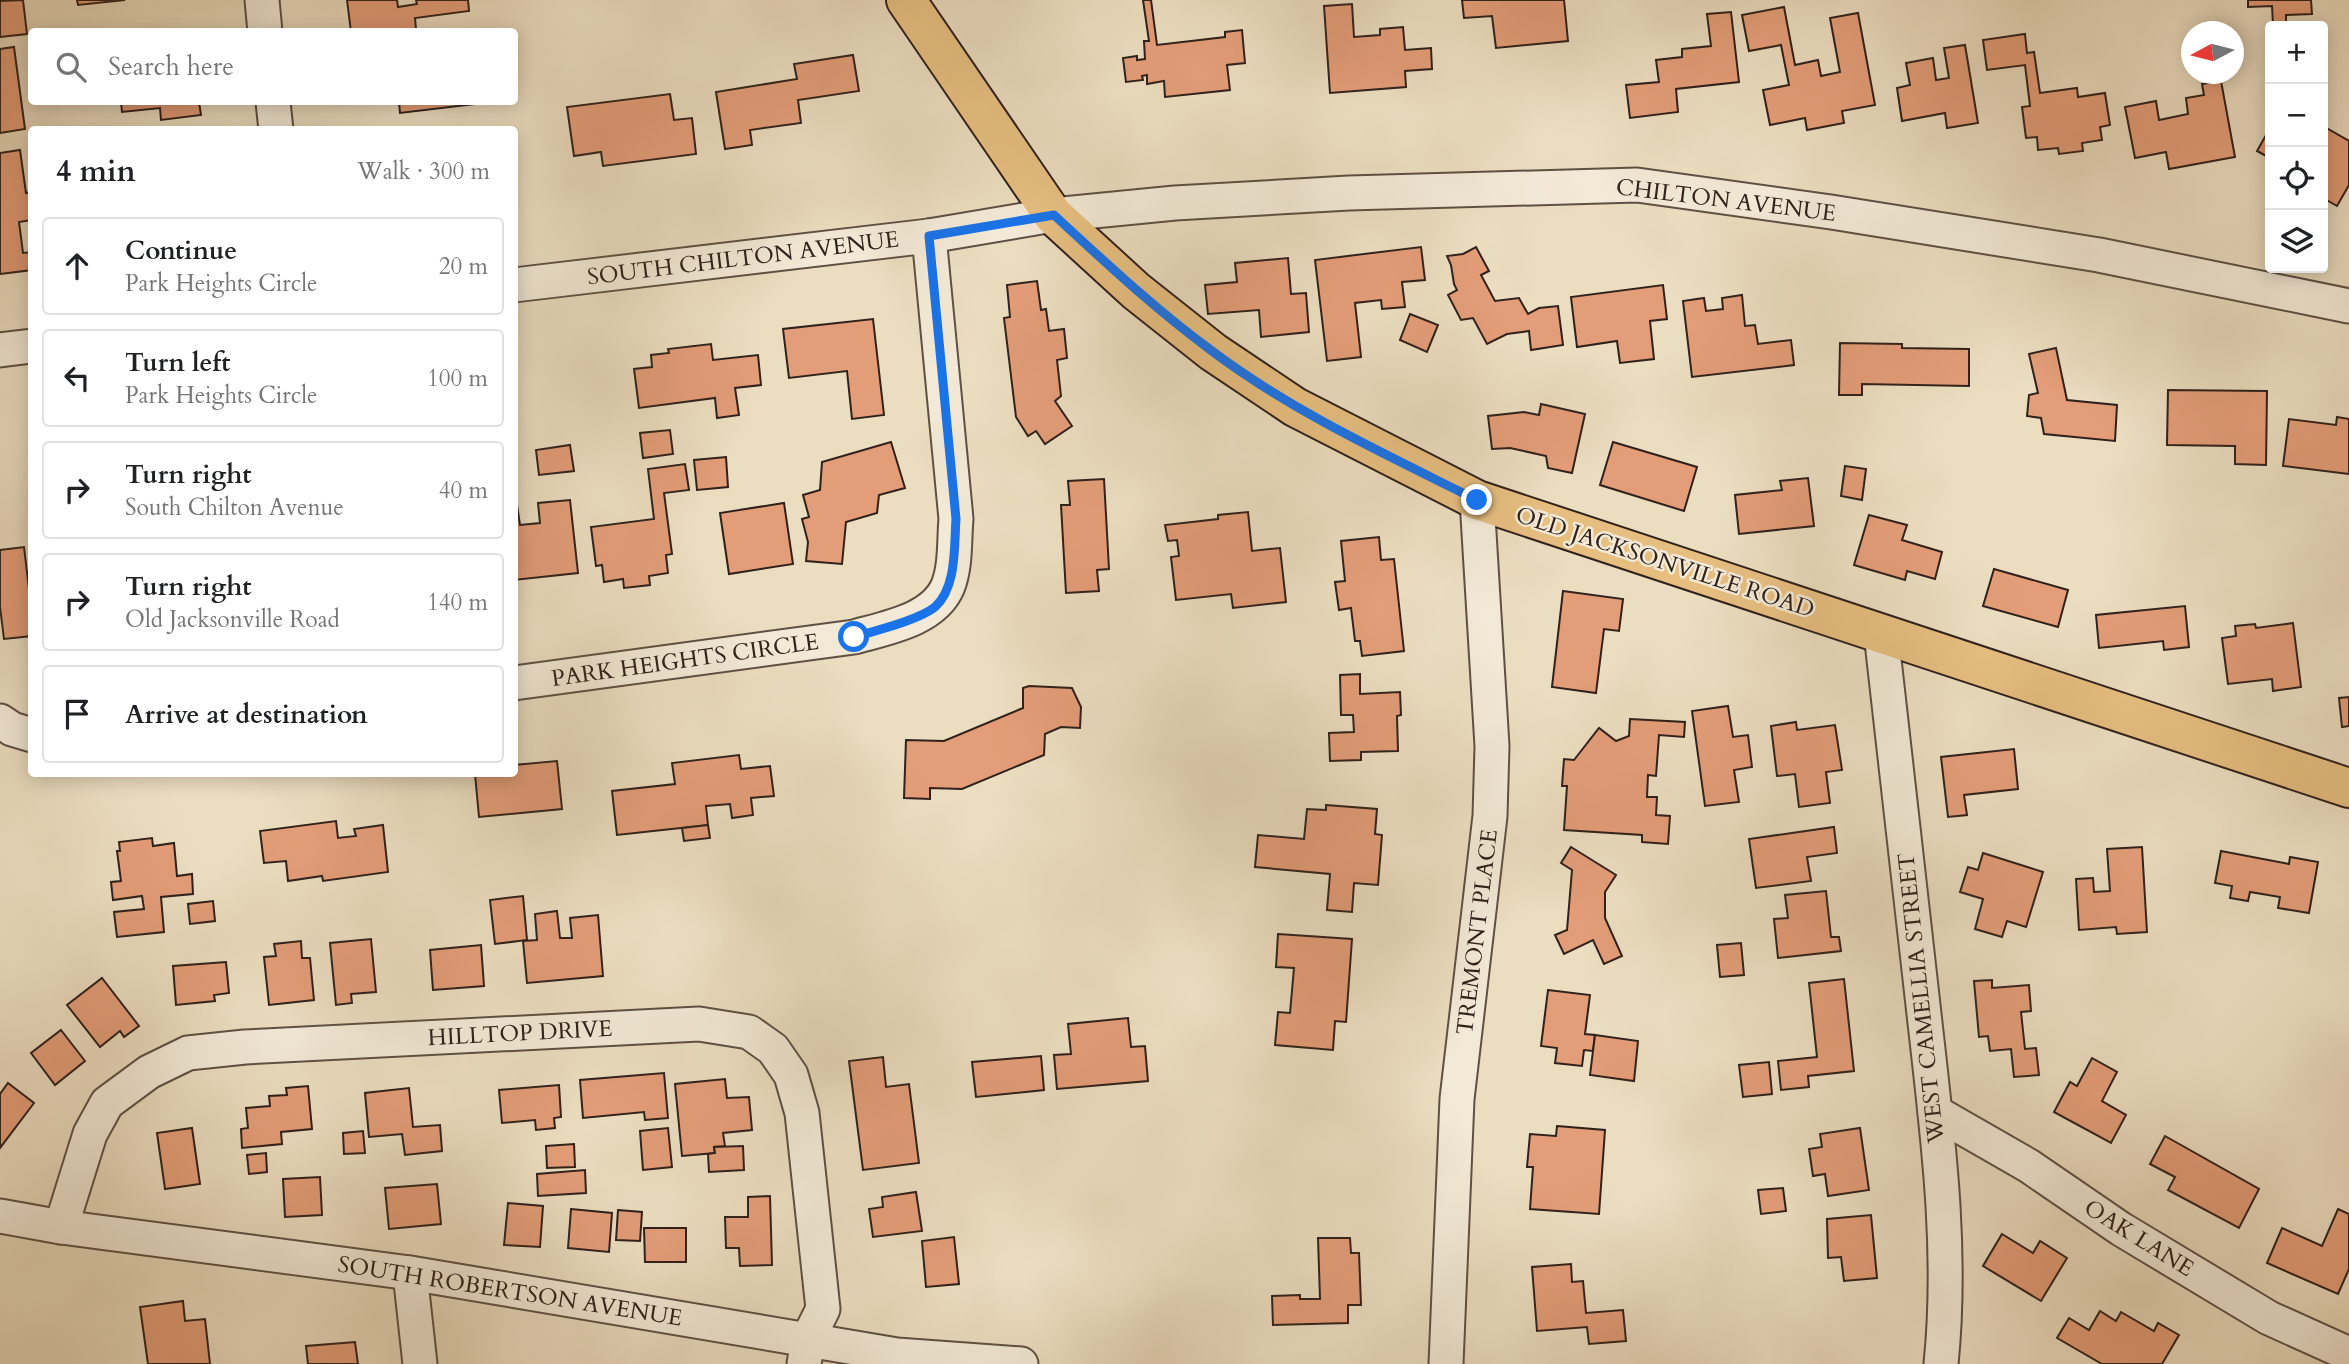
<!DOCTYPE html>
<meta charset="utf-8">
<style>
:root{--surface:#fff;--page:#f2f2f2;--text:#202124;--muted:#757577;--line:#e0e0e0}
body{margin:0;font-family:Cardo,serif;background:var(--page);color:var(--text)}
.controls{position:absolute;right:21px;top:21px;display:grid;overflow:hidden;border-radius:7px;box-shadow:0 4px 18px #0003}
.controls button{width:63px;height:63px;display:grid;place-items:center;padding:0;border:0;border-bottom:2px solid var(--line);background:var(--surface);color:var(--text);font:35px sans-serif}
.compass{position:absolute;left:2181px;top:21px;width:63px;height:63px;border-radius:50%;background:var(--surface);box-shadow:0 4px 18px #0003;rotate:263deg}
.stop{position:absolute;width:21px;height:21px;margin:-16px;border:5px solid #1a73e8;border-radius:50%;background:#fff}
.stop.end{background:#1a73e8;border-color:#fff;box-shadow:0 2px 7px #0008}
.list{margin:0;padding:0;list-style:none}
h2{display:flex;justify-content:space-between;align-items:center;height:91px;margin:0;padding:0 28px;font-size:30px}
h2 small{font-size:23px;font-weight:400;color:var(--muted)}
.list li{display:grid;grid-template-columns:46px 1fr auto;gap:21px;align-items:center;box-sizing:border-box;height:98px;margin:0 14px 14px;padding:0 14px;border:2px solid var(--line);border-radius:7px}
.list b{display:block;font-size:26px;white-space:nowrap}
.list p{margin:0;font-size:23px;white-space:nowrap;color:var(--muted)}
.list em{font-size:23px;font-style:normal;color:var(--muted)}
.icon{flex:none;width:38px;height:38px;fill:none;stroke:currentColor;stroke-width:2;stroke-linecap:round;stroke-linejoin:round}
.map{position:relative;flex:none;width:2349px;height:1364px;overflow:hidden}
.search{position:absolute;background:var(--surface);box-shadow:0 4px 18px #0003;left:28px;top:28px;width:490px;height:77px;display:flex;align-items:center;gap:18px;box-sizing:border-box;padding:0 24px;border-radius:7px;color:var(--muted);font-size:26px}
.panel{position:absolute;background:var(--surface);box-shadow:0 4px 18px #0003;left:28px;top:126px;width:490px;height:651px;border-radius:7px}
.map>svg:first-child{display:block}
.building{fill:#e39d78;stroke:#30211b;stroke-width:2}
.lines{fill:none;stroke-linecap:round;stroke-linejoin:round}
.minor-casing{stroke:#5f5044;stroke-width:37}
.major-casing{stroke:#30211b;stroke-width:42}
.minor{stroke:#f2e9d6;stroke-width:33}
.major{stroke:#e6be80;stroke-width:38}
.route{stroke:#1a73e8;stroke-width:9}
.labels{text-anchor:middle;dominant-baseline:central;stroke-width:5;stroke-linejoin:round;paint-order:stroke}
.street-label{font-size:23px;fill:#30211b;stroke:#f2e9d6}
</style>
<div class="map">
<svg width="2349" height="1364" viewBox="0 0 2349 1364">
<rect width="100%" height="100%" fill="#ebddc0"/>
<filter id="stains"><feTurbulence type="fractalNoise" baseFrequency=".00286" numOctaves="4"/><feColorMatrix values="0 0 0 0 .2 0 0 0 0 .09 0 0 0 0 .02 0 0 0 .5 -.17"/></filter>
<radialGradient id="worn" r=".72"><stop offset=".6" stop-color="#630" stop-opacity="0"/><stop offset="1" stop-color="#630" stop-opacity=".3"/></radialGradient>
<g class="building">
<polygon points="23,0 27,34 0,37 0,1"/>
<polygon points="77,0 125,0 78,5"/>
<polygon points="347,0 397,0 398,7 417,4 416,0 468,0 469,11 415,18 416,29 351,32"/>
<polygon points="1143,0 1151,0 1157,45 1225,37 1225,32 1242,30 1245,63 1227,65 1230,90 1165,97 1164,81 1147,84 1147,75 1142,76 1143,80 1126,82 1123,58 1137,56 1137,60 1145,59 1144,41 1149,41"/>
<polygon points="1462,0 1564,0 1568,41 1496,48 1492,16 1464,18"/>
<polygon points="2248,0 2311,0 2312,14 2286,15 2286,23 2273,24 2272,6 2248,7"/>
<polygon points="1352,4 1354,37 1380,35 1380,29 1403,27 1405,50 1431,48 1432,69 1405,71 1406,87 1330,93 1324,6"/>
<polygon points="1784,7 1795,65 1818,60 1821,76 1840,72 1830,18 1858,13 1875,105 1842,111 1844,123 1807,130 1805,118 1770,125 1763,90 1789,85 1781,45 1749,51 1742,15"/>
<polygon points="1731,12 1739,82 1676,89 1678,112 1630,118 1626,85 1659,82 1656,60 1682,57 1682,49 1711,46 1707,14"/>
<polygon points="2025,34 2027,53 2034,52 2040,93 2077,88 2078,97 2105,93 2110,125 2100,127 2102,140 2082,143 2083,151 2059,154 2058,148 2038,150 2037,137 2026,138 2022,107 2030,106 2025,65 1987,70 1983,40"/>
<polygon points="1965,45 1978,123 1947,128 1945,113 1902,121 1897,88 1910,85 1906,63 1933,58 1936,80 1949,78 1944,48"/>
<polygon points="14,47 25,129 0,133 0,49"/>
<polygon points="853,55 859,91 798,100 801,123 750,130 752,145 725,149 716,92 797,79 794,64"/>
<polygon points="2221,81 2235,157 2169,169 2166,152 2135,158 2125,107 2156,101 2159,120 2188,114 2186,98 2204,95 2202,84"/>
<polygon points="670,94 674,120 692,118 696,154 603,166 601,152 574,156 567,107"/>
<polygon points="121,102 199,102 201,115 161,120 160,108 122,112"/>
<polygon points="399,102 492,102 400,113"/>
<polygon points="2323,126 2349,141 2349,185 2337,206 2323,198"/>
<polygon points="2270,128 2270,158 2257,151"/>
<polygon points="20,150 26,193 31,192 32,220 19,222 23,253 32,252 32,270 0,274 0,153"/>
<polygon points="1421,247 1425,280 1402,282 1405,307 1382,309 1381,300 1355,303 1361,357 1327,361 1315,260"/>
<polygon points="1476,247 1489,271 1481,275 1495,301 1519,298 1528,314 1539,308 1558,306 1563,345 1531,350 1529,331 1507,334 1487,344 1473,318 1461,320 1448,295 1457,290 1454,284 1451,265 1447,256 1463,254"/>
<polygon points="1288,258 1291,294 1306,293 1309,332 1261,337 1259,310 1208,314 1205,285 1237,282 1235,263"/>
<polygon points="1037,281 1041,310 1046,309 1049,331 1064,329 1067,358 1057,360 1061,396 1055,401 1072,426 1045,444 1036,431 1028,436 1016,417 1004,318 1010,317 1007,285"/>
<polygon points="1663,285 1667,319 1650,321 1654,359 1620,363 1617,341 1577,347 1571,297"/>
<polygon points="1742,295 1745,326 1755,325 1758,344 1791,340 1794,365 1692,377 1683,301 1704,298 1706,311 1723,309 1722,298"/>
<polygon points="1410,314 1438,325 1427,352 1400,340"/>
<polygon points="873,319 884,415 852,419 847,371 789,378 783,329"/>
<polygon points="1840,343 1902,344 1902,348 1969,349 1969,386 1862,384 1862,395 1839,395"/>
<polygon points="711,344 713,360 758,355 761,385 735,388 739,415 717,418 715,398 639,408 634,369 652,367 651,355 669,353 668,349"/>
<polygon points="2056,348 2067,400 2117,405 2115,441 2044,434 2041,418 2027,416 2029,395 2038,393 2029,354"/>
<polygon points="2168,390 2267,391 2266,465 2235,464 2235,446 2167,445"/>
<polygon points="1541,404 1585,414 1572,473 1548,468 1546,456 1510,448 1492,449 1488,416 1524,412 1539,415"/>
<polygon points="2337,417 2349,419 2349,474 2283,466 2289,419 2336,425"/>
<polygon points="670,430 673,454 643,458 640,433"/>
<polygon points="891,442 905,488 879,495 877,513 846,522 842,564 806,561 808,542 802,519 809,517 803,495 820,490 822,462"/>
<polygon points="1613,442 1697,467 1684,511 1600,485"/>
<polygon points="570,445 574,471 539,475 536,450"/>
<polygon points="726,457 728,487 697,490 694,460"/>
<polygon points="685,464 689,490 664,493 672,554 666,555 668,573 649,576 650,585 624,588 623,579 604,582 602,565 596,566 591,527 654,519 648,469"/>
<polygon points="1845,466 1866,469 1862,500 1841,496"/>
<polygon points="1808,478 1814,526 1739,534 1735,495 1782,490 1780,481"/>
<polygon points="1104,479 1109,569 1097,570 1099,591 1066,593 1061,505 1070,505 1068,481"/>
<polygon points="570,500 578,573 514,580 514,505 517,505 520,525 540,523 538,503"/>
<polygon points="784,503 793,564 729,574 720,513"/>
<polygon points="1248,512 1252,551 1280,548 1286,602 1233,608 1231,594 1176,600 1171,557 1179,556 1177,540 1168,541 1165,525 1218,519 1218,515"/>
<polygon points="1869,515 1907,525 1902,540 1942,552 1935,579 1907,571 1905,580 1854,565"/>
<polygon points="1379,537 1381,560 1394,559 1404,651 1362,656 1360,641 1355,641 1351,608 1339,610 1335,582 1345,581 1341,541"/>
<polygon points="24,547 29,589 32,589 32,636 4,639 0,607 0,550"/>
<polygon points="1994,569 2068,590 2058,627 1983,606"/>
<polygon points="1563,591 1623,599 1619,631 1604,629 1596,693 1552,687"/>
<polygon points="2185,606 2189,647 2164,650 2163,641 2099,648 2096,615"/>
<polygon points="2293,623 2301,687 2273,691 2272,679 2228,684 2222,638 2236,636 2235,626 2255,624 2256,628"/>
<polygon points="1360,674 1360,694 1400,692 1401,715 1397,716 1398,751 1361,752 1361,760 1330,761 1329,733 1354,732 1353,715 1341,715 1340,675"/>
<polygon points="1029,686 1072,688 1081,707 1080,728 1061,727 1045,734 1044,755 962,789 930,788 930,799 904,798 906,740 944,741 1023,708 1023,688"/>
<polygon points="2349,697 2349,726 2342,727 2339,698"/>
<polygon points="1728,706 1733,737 1748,735 1752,767 1734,770 1739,802 1705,806 1692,711"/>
<polygon points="1630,719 1685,722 1684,737 1659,735 1656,776 1648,775 1647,797 1657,797 1656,815 1670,816 1668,844 1642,842 1642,835 1564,830 1567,786 1562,786 1564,759 1574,760 1599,728 1616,741 1629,736"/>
<polygon points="1796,722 1797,730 1835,725 1842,770 1826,772 1830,803 1799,807 1795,774 1777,776 1771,726"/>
<polygon points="2014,749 2018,789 1964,795 1967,815 1948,817 1941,757"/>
<polygon points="739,755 741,769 770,766 774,796 751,798 753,815 732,818 730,804 706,806 708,825 617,835 612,791 675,784 672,763"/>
<polygon points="557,761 562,809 479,817 475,774 514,774 514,765"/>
<polygon points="1326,805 1377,809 1375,834 1382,835 1378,885 1354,883 1352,912 1327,910 1330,874 1255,867 1258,835 1304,839 1307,809 1326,810"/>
<polygon points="336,821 338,838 356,836 354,829 383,825 388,872 323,881 322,876 288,881 286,861 264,863 260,831"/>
<polygon points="708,825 710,838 684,841 682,828"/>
<polygon points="1834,827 1837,853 1807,857 1811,881 1756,888 1749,839"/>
<polygon points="152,838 153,846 174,843 177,876 192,874 193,894 161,897 164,932 117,937 114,912 144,909 142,896 113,900 111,882 121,881 117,851 120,851 119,842"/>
<polygon points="1571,847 1616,875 1605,892 1605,918 1622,956 1604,964 1593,940 1564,954 1555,935 1567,930 1572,870 1561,863"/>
<polygon points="2142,847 2147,932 2117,934 2116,927 2079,930 2076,879 2093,878 2094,892 2110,891 2107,849"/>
<polygon points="2221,851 2289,864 2290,857 2318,862 2309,913 2278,908 2280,897 2250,892 2248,901 2230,898 2232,886 2215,883"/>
<polygon points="1983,853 2043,872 2026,927 2007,921 2002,937 1975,929 1983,899 1960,892 1968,867 1978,870"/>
<polygon points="1826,891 1831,937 1839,937 1841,951 1778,958 1774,919 1788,918 1785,895"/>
<polygon points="523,896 527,940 495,944 490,900"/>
<polygon points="213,901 215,921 190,924 188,904"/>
<polygon points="557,911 560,938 572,938 570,918 598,915 603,976 527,983 523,941 537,940 535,914"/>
<polygon points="1278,934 1352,939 1346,1022 1335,1021 1333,1050 1275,1045 1278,1012 1290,1013 1294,968 1276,967"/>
<polygon points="371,939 376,992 351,994 352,1003 336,1005 330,943"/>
<polygon points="301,941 302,958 310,958 314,1000 269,1005 264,957 276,956 274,944"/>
<polygon points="1741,943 1744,975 1720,977 1717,945"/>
<polygon points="481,945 484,986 433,990 430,950"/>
<polygon points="226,962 229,993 214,995 215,1001 176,1005 173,966"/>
<polygon points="102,978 139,1026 124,1037 120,1031 100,1047 67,1005"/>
<polygon points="1844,979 1854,1071 1808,1076 1809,1087 1781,1090 1778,1061 1817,1057 1809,983"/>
<polygon points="1992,980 1992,988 2029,985 2031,1011 2021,1012 2025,1049 2036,1048 2039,1075 2014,1077 2011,1049 1990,1051 1988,1036 1979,1037 1974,981"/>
<polygon points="1548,990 1590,995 1585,1034 1595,1035 1593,1051 1584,1050 1582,1066 1555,1063 1557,1048 1541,1046"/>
<polygon points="1128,1018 1131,1047 1145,1046 1148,1081 1057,1089 1054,1055 1071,1054 1068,1024"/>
<polygon points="61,1030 85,1061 55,1085 31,1053"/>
<polygon points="1595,1035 1638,1041 1634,1081 1590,1075"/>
<polygon points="1041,1056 1044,1090 976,1097 972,1062"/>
<polygon points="883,1057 886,1087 909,1084 919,1163 863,1170 849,1061"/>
<polygon points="2092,1058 2117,1072 2102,1101 2126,1115 2111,1143 2054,1112 2070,1082 2077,1086"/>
<polygon points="1769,1062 1772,1094 1743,1097 1739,1065"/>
<polygon points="664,1073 668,1118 645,1120 644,1112 583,1118 580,1080"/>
<polygon points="725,1079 727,1098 749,1097 752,1130 723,1133 725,1146 714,1147 715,1153 682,1156 675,1084"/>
<polygon points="8,1083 34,1103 0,1148 0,1094"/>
<polygon points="559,1085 561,1117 554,1118 555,1128 536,1130 535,1120 502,1123 499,1090"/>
<polygon points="308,1086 312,1129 281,1132 282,1144 242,1148 241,1129 248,1128 246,1108 270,1106 269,1096 287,1095 286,1088"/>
<polygon points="409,1088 413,1127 440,1125 442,1151 405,1155 402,1134 369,1137 365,1093"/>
<polygon points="1557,1126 1605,1130 1599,1214 1530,1209 1533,1167 1527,1167 1530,1134 1556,1136"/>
<polygon points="192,1128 200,1184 165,1189 157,1133"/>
<polygon points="668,1128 672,1167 643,1170 640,1131"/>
<polygon points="1860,1128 1869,1190 1828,1196 1825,1174 1813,1176 1809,1149 1822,1147 1820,1134"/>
<polygon points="363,1131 365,1153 344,1154 343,1133"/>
<polygon points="2165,1136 2259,1189 2239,1228 2168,1190 2175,1177 2150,1164"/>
<polygon points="574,1144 575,1167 547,1168 546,1146"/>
<polygon points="743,1146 744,1170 709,1172 708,1154 715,1153 714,1147"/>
<polygon points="266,1153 267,1172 249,1174 247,1155"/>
<polygon points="585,1170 586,1193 538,1196 537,1174"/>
<polygon points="320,1177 322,1215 285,1217 283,1179"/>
<polygon points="437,1184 441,1224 389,1229 385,1188"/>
<polygon points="1783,1188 1786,1211 1761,1214 1758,1190"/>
<polygon points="916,1192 922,1231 873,1237 869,1209 883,1207 882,1197"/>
<polygon points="770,1196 772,1265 740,1266 739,1248 726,1248 725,1217 748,1217 748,1197"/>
<polygon points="508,1203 543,1206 540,1247 504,1245"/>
<polygon points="571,1209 612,1213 609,1252 568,1248"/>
<polygon points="2338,1209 2349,1214 2349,1269 2338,1294 2267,1263 2282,1228 2322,1246"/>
<polygon points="618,1210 642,1212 640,1241 616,1240"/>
<polygon points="1871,1215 1877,1278 1844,1281 1841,1257 1828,1258 1827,1219"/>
<polygon points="644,1228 686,1228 686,1262 645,1262"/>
<polygon points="2002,1234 2033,1253 2040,1241 2067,1258 2041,1301 1983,1266"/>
<polygon points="954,1237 959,1284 926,1287 922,1241"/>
<polygon points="1318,1238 1350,1238 1351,1253 1359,1253 1361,1305 1348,1305 1348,1323 1273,1325 1272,1296 1300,1295 1300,1299 1320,1299"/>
<polygon points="1571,1264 1572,1282 1583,1281 1586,1313 1623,1310 1626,1341 1589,1344 1587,1327 1537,1331 1532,1267"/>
<polygon points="183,1301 185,1321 205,1319 210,1364 148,1364 140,1307"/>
<polygon points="2100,1311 2116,1321 2121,1312 2154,1331 2158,1323 2179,1335 2162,1364 2102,1364 2057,1338 2069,1318 2089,1330"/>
<polygon points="355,1342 358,1364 308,1364 306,1346"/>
</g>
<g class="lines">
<defs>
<g id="minor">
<polyline points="262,0 265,32"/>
<polyline points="273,102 276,130"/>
<polyline points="514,285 929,236 1053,215 1175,203 1349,193 1637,185 1831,212 2099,255 2349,306"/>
<polyline points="0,350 32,346"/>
<path d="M1881,633C1896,760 1910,887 1924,1014C1937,1130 1953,1247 1941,1364"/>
<path d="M514,683L854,637C886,628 934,620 948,586C956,565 954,541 956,519L929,236"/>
<polyline points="0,721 12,729 32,735"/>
<polyline points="1935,1112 2029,1166 2121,1229 2269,1318 2349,1354"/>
<polyline points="0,1216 61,1227 410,1273 897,1355 1021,1364"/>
<polyline points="61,1227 90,1134 107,1103 149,1072 188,1053 245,1047 699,1024 749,1032 773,1049 791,1075 802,1113 823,1309 808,1339 804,1364"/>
<polyline points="410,1273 420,1364"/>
<polyline points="1446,1364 1457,1099 1490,816 1492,746 1477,500"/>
</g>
<polyline id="major" points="906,0 1053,215 1136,291 1213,352 1295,407 1477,500 2349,788"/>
</defs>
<use href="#minor" class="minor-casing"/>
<use href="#major" class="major-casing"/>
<use href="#minor" class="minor"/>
<use href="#major" class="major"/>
</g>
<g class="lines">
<path class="route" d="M854,637C874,631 919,620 935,607C957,587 954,546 956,519L929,236L1054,215C1105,262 1156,310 1212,351C1293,412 1387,455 1477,500"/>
</g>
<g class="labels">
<g class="street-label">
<text transform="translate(1726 200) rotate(7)">CHILTON AVENUE</text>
<text transform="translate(743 258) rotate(-7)">SOUTH CHILTON AVENUE</text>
<text transform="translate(1665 562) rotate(18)">OLD JACKSONVILLE ROAD</text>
<text transform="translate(685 660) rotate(-8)">PARK HEIGHTS CIRCLE</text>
<text transform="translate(1477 932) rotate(-83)">TREMONT PLACE</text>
<text transform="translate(1921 998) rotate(-96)">WEST CAMELLIA STREET</text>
<text transform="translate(520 1033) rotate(-3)">HILLTOP DRIVE</text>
<text transform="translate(2139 1238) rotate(32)">OAK LANE</text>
<text transform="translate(510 1291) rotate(9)">SOUTH ROBERTSON AVENUE</text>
</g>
</g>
<rect width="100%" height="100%" filter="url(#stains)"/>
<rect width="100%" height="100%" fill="url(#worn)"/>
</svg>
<div class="controls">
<button>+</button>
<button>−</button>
<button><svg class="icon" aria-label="locate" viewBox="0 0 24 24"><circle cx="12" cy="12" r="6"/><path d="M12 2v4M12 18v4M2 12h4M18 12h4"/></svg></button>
<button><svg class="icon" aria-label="layers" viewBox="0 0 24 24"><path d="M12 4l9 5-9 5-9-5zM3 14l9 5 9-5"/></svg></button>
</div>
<svg class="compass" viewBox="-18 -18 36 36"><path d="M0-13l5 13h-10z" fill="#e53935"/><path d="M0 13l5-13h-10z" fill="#757577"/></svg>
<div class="stop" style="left:854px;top:637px"></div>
<div class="stop end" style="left:1477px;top:500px"></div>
<div class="search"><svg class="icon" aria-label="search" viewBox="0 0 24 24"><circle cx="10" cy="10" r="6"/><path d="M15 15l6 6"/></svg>Search here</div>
<section class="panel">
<h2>4 min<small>Walk · 300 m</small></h2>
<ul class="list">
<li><svg class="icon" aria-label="ahead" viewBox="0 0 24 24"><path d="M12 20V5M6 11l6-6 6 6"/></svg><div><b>Continue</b><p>Park Heights Circle</p></div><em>20 m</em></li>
<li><svg class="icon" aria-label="left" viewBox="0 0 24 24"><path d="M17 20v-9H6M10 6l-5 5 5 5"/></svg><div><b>Turn left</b><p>Park Heights Circle</p></div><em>100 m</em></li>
<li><svg class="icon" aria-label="right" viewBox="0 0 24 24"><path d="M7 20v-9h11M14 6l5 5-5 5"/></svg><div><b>Turn right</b><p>South Chilton Avenue</p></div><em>40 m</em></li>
<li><svg class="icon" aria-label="right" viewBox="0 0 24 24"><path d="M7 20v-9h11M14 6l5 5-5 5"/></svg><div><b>Turn right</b><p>Old Jacksonville Road</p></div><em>140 m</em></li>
<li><svg class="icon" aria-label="arrive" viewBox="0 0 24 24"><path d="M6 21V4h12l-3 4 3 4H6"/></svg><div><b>Arrive at destination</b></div></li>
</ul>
</section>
</div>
